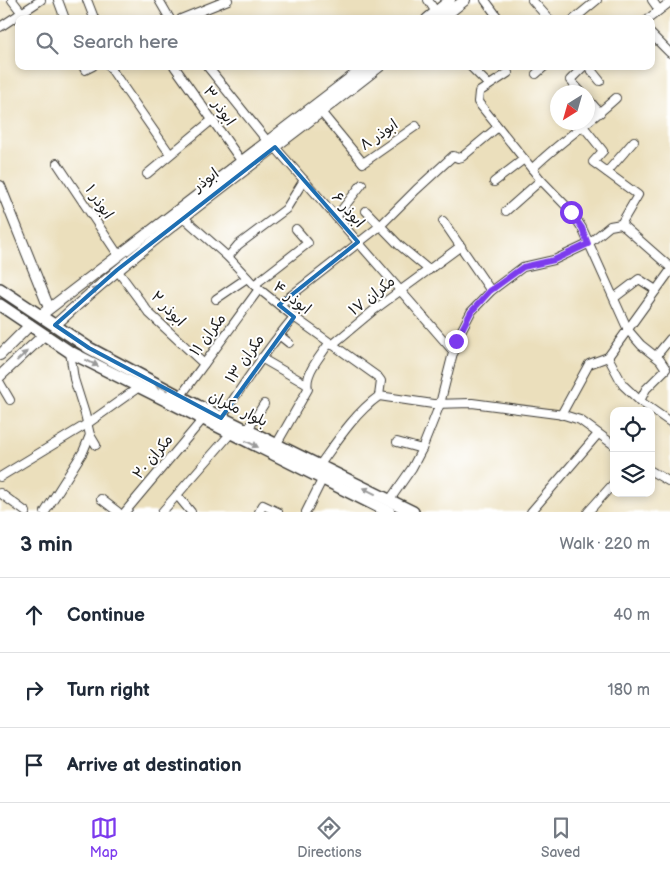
<!DOCTYPE html>
<meta charset="utf-8">
<style>
:root{--surface:#fff;--page:#f6f6f7;--text:#1f2937;--muted:#747a83;--line:#e0e1e3;--accent:#7c3aed}
body{margin:0;font-family:"Balsamiq Sans","Playpen Sans Arabic",sans-serif;background:var(--page);color:var(--text)}
.controls{position:absolute;right:15px;bottom:15px;display:grid;overflow:hidden;border-radius:10px;box-shadow:0 2px 8px #0003}
.controls button{width:45px;height:45px;display:grid;place-items:center;padding:0;border:0;border-bottom:1px solid var(--line);background:var(--surface);color:var(--text);font:25px sans-serif}
.compass{position:absolute;left:550px;top:85px;width:45px;height:45px;border-radius:50%;background:var(--surface);box-shadow:0 2px 8px #0003;rotate:217deg}
.stop{position:absolute;width:15px;height:15px;margin:-11px;border:4px solid #7c3aed;border-radius:50%;background:#fff}
.stop.end{background:#7c3aed;border-color:#fff;box-shadow:0 1px 5px #0008}
.list{margin:0;padding:0;list-style:none}
h2{display:flex;justify-content:space-between;align-items:center;height:65px;margin:0;padding:0 20px;font-size:21px}
h2 small{font-size:16px;font-weight:400;color:var(--muted)}
.list li{display:grid;grid-template-columns:32px 1fr auto;gap:15px;align-items:center;box-sizing:border-box;height:75px;padding:0 20px;border-top:1px solid var(--line)}
.list b{display:block;font-size:19px;white-space:nowrap}
.list em{font-size:16px;font-style:normal;color:var(--muted)}
.icon{flex:none;width:28px;height:28px;fill:none;stroke:currentColor;stroke-width:2;stroke-linecap:round;stroke-linejoin:round}
.map{position:relative;flex:none;width:670px;height:512px;overflow:hidden}
.search{position:absolute;background:var(--surface);box-shadow:0 2px 8px #0003;left:15px;right:15px;top:15px;height:55px;display:flex;align-items:center;gap:12px;box-sizing:border-box;padding:0 18px;border-radius:10px;color:var(--muted);font-size:19px}
.sheet{height:290px;background:var(--surface)}
nav{display:flex;justify-content:space-around;align-items:center;box-sizing:border-box;height:70px;border-top:1px solid var(--line);background:var(--surface);font-size:14px;color:var(--muted)}
nav a{display:grid;justify-items:center;gap:2px}
nav .on{color:var(--accent)}
.map>svg:first-child{display:block}
.lines{fill:none;stroke-linecap:round;stroke-linejoin:round}
.street-casing{stroke:#3b3934;stroke-width:10}
.secondary-casing{stroke:#3b3934;stroke-width:12}
.primary-casing{stroke:#3b3934;stroke-width:14}
.street{stroke:#fff;stroke-width:8}
.secondary{stroke:#fff;stroke-width:10}
.primary{stroke:#fff;stroke-width:11}
.oneway{fill:#999}
.route{stroke:#7c3aed;stroke-width:6}
.marked{fill:none;stroke:#1f6fb2;stroke-width:4;stroke-linejoin:round}
.labels{text-anchor:middle;dominant-baseline:central;stroke-width:4;stroke-linejoin:round;paint-order:stroke}
.street-label{font-size:15px;fill:#1c1c1c;stroke:#fff}
</style>
<div class="map">
<svg width="670" height="512" viewBox="0 0 670 512">
<rect width="100%" height="100%" fill="#fff"/>
<filter id="ink" filterUnits="userSpaceOnUse"><feTurbulence type="fractalNoise" baseFrequency=".02" numOctaves="2"/><feDisplacementMap in="SourceGraphic" scale="10" xChannelSelector="R" yChannelSelector="G"/><feConvolveMatrix kernelMatrix="1 2 1 2 8 2 1 2 1" color-interpolation-filters="sRGB"/></filter>
<filter id="wash" filterUnits="userSpaceOnUse"><feTurbulence type="fractalNoise" baseFrequency=".0096" numOctaves="4" result="noise"/><feDisplacementMap in="SourceGraphic" scale="20" xChannelSelector="R" yChannelSelector="G"/><feGaussianBlur stdDeviation="1.12" result="paint"/><feColorMatrix in="noise" values="0 0 0 0 0 0 0 0 0 0 0 0 0 0 0 0 0 1.4 0 .05"/><feComposite in="paint" operator="in"/></filter>
<g filter="url(#wash)">
<rect width="100%" height="100%" fill="#ebdfbc"/>
</g>
<g filter="url(#ink)">
<g class="lines">
<defs>
<g id="street">
<polyline points="12,0 22,13"/>
<polyline points="58,0 65,19"/>
<polyline points="87,0 94,18"/>
<polyline points="159,0 170,19"/>
<polyline points="428,0 436,12"/>
<polyline points="485,0 499,19"/>
<polyline points="532,0 549,19"/>
<polyline points="652,0 659,10"/>
<polyline points="181,19 228,0"/>
<polyline points="574,19 597,0"/>
<polyline points="648,19 670,2"/>
<polyline points="0,27 41,0"/>
<polyline points="651,34 670,53"/>
<polyline points="83,66 85,70 93,66"/>
<polyline points="109,66 170,154"/>
<polyline points="174,66 242,162"/>
<polyline points="207,66 268,142"/>
<polyline points="470,66 489,85"/>
<polyline points="588,66 600,81"/>
<polyline points="508,73 479,92 478,102 541,180 571,211 582,228 628,330 641,345 660,360 666,369 646,389 640,401"/>
<polyline points="536,74 545,66"/>
<polyline points="581,92 570,80 584,66"/>
<polyline points="588,99 600,113"/>
<polyline points="321,112 363,163 416,126"/>
<polyline points="583,126 603,151 593,162 638,195 621,224"/>
<polyline points="275,147 454,352"/>
<polyline points="57,163 119,256"/>
<path d="M532,169C558,143 589,123 616,98"/>
<polyline points="607,172 634,141"/>
<polyline points="147,174 212,120"/>
<polyline points="494,182 524,159"/>
<polyline points="366,211 399,245 429,270"/>
<polyline points="506,211 541,180"/>
<polyline points="183,217 228,257 254,285 294,317 378,377 381,381 379,396"/>
<polyline points="336,217 362,184"/>
<polyline points="443,221 491,291"/>
<polyline points="228,257 238,245 286,209 304,180"/>
<polyline points="117,270 149,313 204,364"/>
<polyline points="254,285 308,243 296,229"/>
<polyline points="614,298 639,279 656,290"/>
<polyline points="216,299 247,278"/>
<polyline points="279,305 380,226 416,190 453,156 458,158 462,157 498,127"/>
<polyline points="279,335 289,343"/>
<polyline points="332,345 374,310 461,246"/>
<polyline points="656,356 670,339"/>
<polyline points="608,357 670,271"/>
<polyline points="608,357 623,385 640,401 670,422"/>
<polyline points="261,358 306,384"/>
<polyline points="0,383 10,400"/>
<polyline points="379,396 433,404 472,403 564,415 580,420 614,445"/>
<polyline points="180,397 259,289"/>
<polyline points="561,415 589,364 608,357"/>
<path d="M221,418C244,383 267,349 294,317"/>
<polyline points="247,431 264,404"/>
<polyline points="90,435 96,445"/>
<polyline points="397,442 422,449"/>
<path d="M276,445L308,389C304,373 321,356 329,343"/>
<path d="M319,466C337,441 354,414 379,396"/>
<polyline points="651,471 670,482"/>
<polyline points="0,477 87,424 139,387"/>
<polyline points="0,493 26,512"/>
<polyline points="177,495 191,512"/>
<polyline points="101,499 118,512"/>
<polyline points="389,501 412,468 422,449 440,404 456,341 471,312 491,291 523,267 554,260 588,244 610,226 621,224 670,267"/>
<polyline points="45,512 83,452 90,435 85,414 74,379 70,352"/>
<polyline points="125,512 203,419"/>
<polyline points="162,512 231,433"/>
<polyline points="259,512 263,505 278,512"/>
<polyline points="306,512 322,480"/>
<polyline points="531,512 598,434"/>
<polyline points="588,512 614,483"/>
</g>
<g id="secondary">
<polyline points="427,19 450,0"/>
<polyline points="441,19 465,0"/>
<polyline points="0,186 49,308"/>
<polyline points="41,315 366,66"/>
<path d="M55,325C158,231 271,152 380,66"/>
<polyline points="0,355 30,325"/>
<polyline points="0,376 44,335"/>
</g>
<g id="primary">
<polyline points="0,289 89,348 198,406 413,512"/>
<polyline points="0,305 70,352 389,512"/>
</g>
</defs>
<use href="#street" class="street-casing"/>
<use href="#secondary" class="secondary-casing"/>
<use href="#primary" class="primary-casing"/>
<use href="#street" class="street"/>
<use href="#secondary" class="secondary"/>
<use href="#primary" class="primary"/>
</g>
<defs><path id="oneway-solid" d="M-6-.8H1V-3.2L6.5 0L1 3.2V.8H-6Z" transform="scale(1.25)"/></defs>
<g class="oneway">
<use href="#oneway-solid" transform="translate(92 292) rotate(-41)"/>
<use href="#oneway-solid" transform="translate(22 356) rotate(-43)"/>
<use href="#oneway-solid" transform="translate(92 363) rotate(27)"/>
<use href="#oneway-solid" transform="translate(161 387) rotate(-152)"/>
<use href="#oneway-solid" transform="translate(252 444) rotate(27)"/>
<use href="#oneway-solid" transform="translate(369 491) rotate(-154)"/>
</g>
</g>
<g class="lines" filter="url(#ink)">
<polyline class="route" points="456,341 471,312 490,291 523,267 554,260 588,244 582,228 571,212"/>
</g>
<path class="marked" d="M275,147L358,242L279,305L294,317L221,418L89,348L55,325L117,270Z"/>
<g class="labels">
<g class="street-label">
<text transform="translate(219 106) rotate(55)">ابوذر ۳</text>
<text transform="translate(379 135) rotate(-35)">ابوذر ۸</text>
<text transform="translate(206 180) rotate(-37)">ابوذر</text>
<text transform="translate(99 202) rotate(56)">ابوذر ۱</text>
<text transform="translate(348 210) rotate(49)">ابوذر ۶</text>
<text transform="translate(372 296) rotate(-38)">مکران ۱۷</text>
<text transform="translate(292 298) rotate(38)">ابوذر ۴</text>
<text transform="translate(168 309) rotate(46)">ابوذر ۲</text>
<text transform="translate(208 335) rotate(-53)">مکران ۱۱</text>
<text transform="translate(245 359) rotate(-55)">مکران ۱۳</text>
<text transform="translate(238 409) rotate(26)">بلوار مکران</text>
<text transform="translate(153 457) rotate(-50)">مکران ۲۰</text>
</g>
</g>
</svg>
<div class="controls">
<button><svg class="icon" aria-label="locate" viewBox="0 0 24 24"><circle cx="12" cy="12" r="6"/><path d="M12 2v4M12 18v4M2 12h4M18 12h4"/></svg></button>
<button><svg class="icon" aria-label="layers" viewBox="0 0 24 24"><path d="M12 4l9 5-9 5-9-5zM3 14l9 5 9-5"/></svg></button>
</div>
<svg class="compass" viewBox="-18 -18 36 36"><path d="M0-13l5 13h-10z" fill="#e53935"/><path d="M0 13l5-13h-10z" fill="#747a83"/></svg>
<div class="stop" style="left:571px;top:212px"></div>
<div class="stop end" style="left:456px;top:341px"></div>
<div class="search"><svg class="icon" aria-label="search" viewBox="0 0 24 24"><circle cx="10" cy="10" r="6"/><path d="M15 15l6 6"/></svg>Search here</div>
</div>
<section class="sheet">
<h2>3 min<small>Walk · 220 m</small></h2>
<ul class="list">
<li><svg class="icon" aria-label="ahead" viewBox="0 0 24 24"><path d="M12 20V5M6 11l6-6 6 6"/></svg><div><b>Continue</b></div><em>40 m</em></li>
<li><svg class="icon" aria-label="right" viewBox="0 0 24 24"><path d="M7 20v-9h11M14 6l5 5-5 5"/></svg><div><b>Turn right</b></div><em>180 m</em></li>
<li><svg class="icon" aria-label="arrive" viewBox="0 0 24 24"><path d="M6 21V4h12l-3 4 3 4H6"/></svg><div><b>Arrive at destination</b></div></li>
</ul>
</section>
<nav>
<a class="on"><svg class="icon" aria-label="map" viewBox="0 0 24 24"><path d="M3 6l6-2 6 2 6-2v14l-6 2-6-2-6 2zM9 4v14M15 6v14"/></svg>Map</a>
<a><svg class="icon" aria-label="directions" viewBox="0 0 24 24"><path d="M12 3l9 9-9 9-9-9zM9 14v-3h6M13 9l2 2-2 2"/></svg>Directions</a>
<a><svg class="icon" aria-label="saved" viewBox="0 0 24 24"><path d="M7 4h10v16l-5-4-5 4z"/></svg>Saved</a>
</nav>
